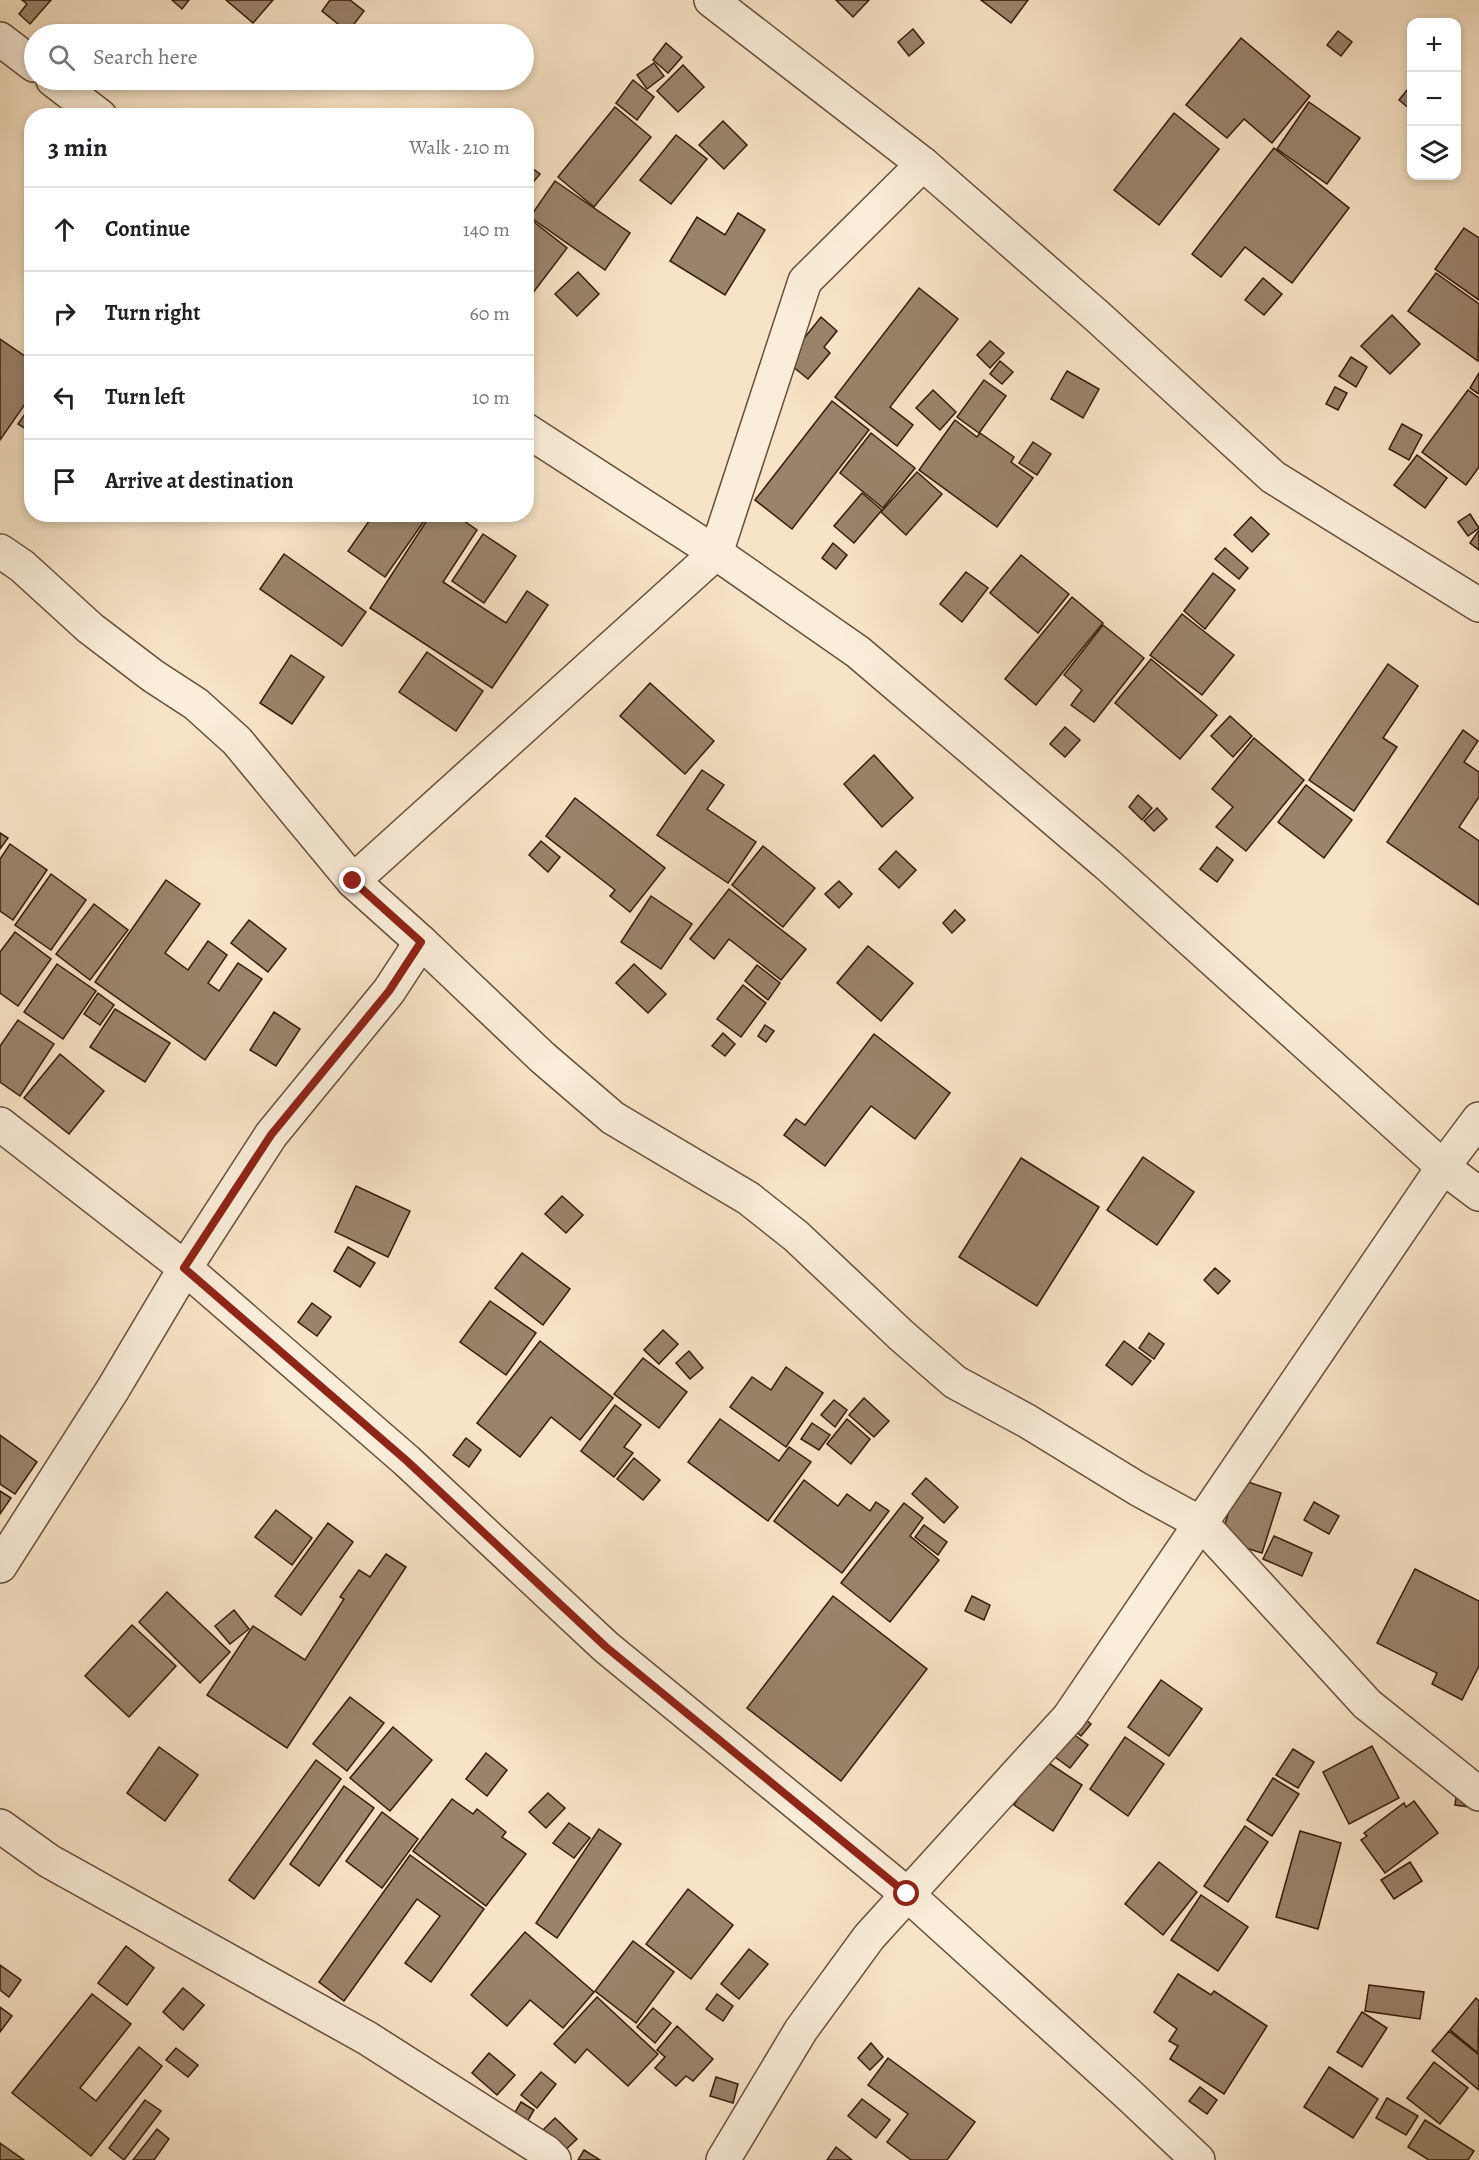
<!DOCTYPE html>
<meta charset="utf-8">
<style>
:root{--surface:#fff;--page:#f6f6f6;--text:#202124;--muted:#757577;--line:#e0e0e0}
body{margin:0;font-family:Alegreya,serif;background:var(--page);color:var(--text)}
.controls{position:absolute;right:18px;top:18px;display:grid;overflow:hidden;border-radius:12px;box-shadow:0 3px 9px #0003}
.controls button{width:54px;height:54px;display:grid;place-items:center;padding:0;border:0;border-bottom:2px solid var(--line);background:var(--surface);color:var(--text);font:30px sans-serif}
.stop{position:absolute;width:18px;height:18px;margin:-14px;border:4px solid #8f2418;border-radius:50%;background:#fff}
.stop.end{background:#8f2418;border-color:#fff;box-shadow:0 2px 6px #0008}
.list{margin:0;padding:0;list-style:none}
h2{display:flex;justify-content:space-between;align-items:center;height:78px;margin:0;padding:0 24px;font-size:26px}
h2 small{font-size:20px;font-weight:400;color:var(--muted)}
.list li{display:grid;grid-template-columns:39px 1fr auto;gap:18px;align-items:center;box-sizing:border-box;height:84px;padding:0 24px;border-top:2px solid var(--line)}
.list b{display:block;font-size:22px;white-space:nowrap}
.list em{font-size:20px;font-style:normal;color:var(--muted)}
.icon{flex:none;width:33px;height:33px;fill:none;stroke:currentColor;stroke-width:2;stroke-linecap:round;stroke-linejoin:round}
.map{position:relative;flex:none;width:1479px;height:2160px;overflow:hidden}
.search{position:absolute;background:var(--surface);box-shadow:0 3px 9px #0003;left:24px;top:24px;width:510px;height:66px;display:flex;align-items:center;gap:15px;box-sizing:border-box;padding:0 21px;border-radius:33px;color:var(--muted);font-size:22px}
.panel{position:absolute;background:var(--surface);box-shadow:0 3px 9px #0003;left:24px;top:108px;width:510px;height:414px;border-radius:24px}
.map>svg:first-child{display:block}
.building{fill:#9a836b;stroke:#361a0a;stroke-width:1.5}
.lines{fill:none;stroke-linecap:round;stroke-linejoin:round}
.minor-casing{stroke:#664c39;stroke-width:36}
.minor{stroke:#faedd9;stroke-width:33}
.route{stroke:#8f2418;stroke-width:8}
</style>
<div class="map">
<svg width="1479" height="2160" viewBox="0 0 1479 2160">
<rect width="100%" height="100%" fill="#f7e3c5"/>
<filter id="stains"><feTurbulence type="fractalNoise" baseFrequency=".00333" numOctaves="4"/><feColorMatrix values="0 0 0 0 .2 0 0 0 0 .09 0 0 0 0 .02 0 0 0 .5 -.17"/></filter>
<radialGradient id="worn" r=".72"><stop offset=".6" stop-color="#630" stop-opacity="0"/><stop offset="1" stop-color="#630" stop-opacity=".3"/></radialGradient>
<g class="building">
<polygon points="22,0 51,0 30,24 19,14 27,4"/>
<polygon points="172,0 189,0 182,9"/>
<polygon points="226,0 273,0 253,23"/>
<polygon points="330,0 350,0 364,11 348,32 322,11"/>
<polygon points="836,0 869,0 853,17"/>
<polygon points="981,0 1028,0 1011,23"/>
<polygon points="913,29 924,43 909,56 898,42"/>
<polygon points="1338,31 1352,42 1341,56 1327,45"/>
<polygon points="1241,38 1310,96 1272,143 1244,119 1227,138 1186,105"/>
<polygon points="666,43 682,57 668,73 653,60"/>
<polygon points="654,63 664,76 647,89 637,75"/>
<polygon points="683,65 704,87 678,112 657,91"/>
<polygon points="633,80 654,97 637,120 616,103"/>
<polygon points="1412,84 1412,111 1399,100"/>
<polygon points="1309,102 1360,138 1327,184 1277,149"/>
<polygon points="615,107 651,137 594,207 558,177"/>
<polygon points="1174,113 1219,149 1159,225 1114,190"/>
<polygon points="723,121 747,145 724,169 699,145"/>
<polygon points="676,135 707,159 671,204 640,180"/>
<polygon points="1274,148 1349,208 1292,283 1245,247 1221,277 1192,254"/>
<polygon points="526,164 540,174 526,191"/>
<polygon points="555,181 630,233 605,270 530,217"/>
<polygon points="738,213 765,230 725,295 670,261 697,217 725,235"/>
<polygon points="529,218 567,248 526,302 526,221"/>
<polygon points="1464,228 1479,238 1479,300 1435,269"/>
<polygon points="578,272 599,294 577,316 555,294"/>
<polygon points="1436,273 1479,304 1478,361 1408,311"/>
<polygon points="1263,278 1282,294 1264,315 1245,300"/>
<polygon points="919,288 958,319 890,407 913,425 897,446 835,397"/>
<polygon points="1392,315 1420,344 1390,374 1361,346"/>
<polygon points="821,317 837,331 824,347 830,353 808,379 786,361"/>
<polygon points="0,339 32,361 32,394 0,440"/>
<polygon points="990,341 1004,353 990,368 977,355"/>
<polygon points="1351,357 1367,367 1356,387 1339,376"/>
<polygon points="1000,361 1013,372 1002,384 990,374"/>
<polygon points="1067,371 1099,389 1083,418 1051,399"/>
<polygon points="1479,373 1479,394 1470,388"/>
<polygon points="984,380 1006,396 979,433 957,417"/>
<polygon points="1335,387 1347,393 1338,410 1326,404"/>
<polygon points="933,390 956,412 940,430 916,408"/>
<polygon points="1468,390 1479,398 1479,467 1466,485 1422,452"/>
<polygon points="832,401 869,430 792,529 755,500"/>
<polygon points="32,404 32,433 18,424"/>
<polygon points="955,420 977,437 980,433 1014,457 1011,462 1033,478 997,527 919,470"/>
<polygon points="1402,424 1422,435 1409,460 1389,449"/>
<polygon points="871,433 915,468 883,508 840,473"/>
<polygon points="1033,442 1051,454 1037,475 1019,463"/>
<polygon points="1417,455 1447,478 1425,508 1394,485"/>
<polygon points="917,472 942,494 906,535 881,512"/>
<polygon points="862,493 882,510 854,543 834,526"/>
<polygon points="374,514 429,514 385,577 348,551"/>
<polygon points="431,514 454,514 477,530 443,582 506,623 527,591 548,605 492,688 370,608"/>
<polygon points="1470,514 1479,528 1468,536 1458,522"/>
<polygon points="1251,517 1269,534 1252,552 1234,535"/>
<polygon points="1479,530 1479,550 1470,543"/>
<polygon points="483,534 516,556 484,603 452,581"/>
<polygon points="833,543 847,555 836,569 822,558"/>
<polygon points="1225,548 1248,568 1239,579 1215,559"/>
<polygon points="284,554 366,612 342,646 260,589"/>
<polygon points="1021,555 1069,594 1038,633 990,593"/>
<polygon points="966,572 988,588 962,622 940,604"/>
<polygon points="1213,573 1235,590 1205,629 1184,611"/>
<polygon points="1072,597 1103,623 1036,705 1005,679"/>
<polygon points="1182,614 1234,655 1202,695 1150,655"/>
<polygon points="1103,625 1144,658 1094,722 1071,705 1082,690 1064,675"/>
<polygon points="427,652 483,691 456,731 399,692"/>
<polygon points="291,655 324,677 292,724 260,703"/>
<polygon points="1151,659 1217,715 1180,759 1115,703"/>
<polygon points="1388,664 1418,686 1383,738 1397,747 1354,811 1309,780"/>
<polygon points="650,683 714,741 685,774 620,716"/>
<polygon points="1230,716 1252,736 1233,757 1211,736"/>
<polygon points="1065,727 1080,740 1065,757 1050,744"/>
<polygon points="1463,730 1478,741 1464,762 1479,772 1479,797 1459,827 1479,841 1479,905 1387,842"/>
<polygon points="1254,738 1304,780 1246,851 1216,827 1233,807 1212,789"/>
<polygon points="874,755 913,798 882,827 844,784"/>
<polygon points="702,770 724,785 707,809 756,842 728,883 657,835"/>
<polygon points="1306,785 1352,820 1324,858 1278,822"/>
<polygon points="1138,795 1152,808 1142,820 1129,807"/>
<polygon points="575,798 665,868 630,912 610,896 615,890 546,836"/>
<polygon points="1157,808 1167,819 1154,831 1144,821"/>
<polygon points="0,833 8,838 0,849"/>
<polygon points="541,841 560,857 548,872 529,855"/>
<polygon points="10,844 47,870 13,920 0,911 0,859"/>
<polygon points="763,846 815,888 783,927 732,885"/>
<polygon points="1217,847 1233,860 1217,882 1200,869"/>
<polygon points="896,851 916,870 899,888 879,869"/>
<polygon points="51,874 86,900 51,950 15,925"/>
<polygon points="166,880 200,904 165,953 188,970 208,941 227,955 208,983 219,991 238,963 262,979 205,1060 95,982"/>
<polygon points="839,881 852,894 839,908 825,894"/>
<polygon points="729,889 806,949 781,980 729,939 714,959 690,939"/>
<polygon points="651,896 692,924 661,969 621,942"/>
<polygon points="94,904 128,930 90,980 56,954"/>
<polygon points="955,910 965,920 952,933 943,923"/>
<polygon points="249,920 286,949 268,972 231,943"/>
<polygon points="15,932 51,959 18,1006 0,993 0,952"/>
<polygon points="868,946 913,983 881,1021 837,983"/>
<polygon points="57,964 96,991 63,1039 24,1012"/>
<polygon points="634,964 666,994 648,1013 616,983"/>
<polygon points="757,965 780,983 768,1000 745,981"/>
<polygon points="743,985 766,1003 741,1037 717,1019"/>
<polygon points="98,993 114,1005 100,1025 84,1014"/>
<polygon points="115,1009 170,1043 145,1082 90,1047"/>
<polygon points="274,1012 300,1029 276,1066 250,1050"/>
<polygon points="18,1020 54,1044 20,1096 0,1082 0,1046"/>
<polygon points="765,1025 774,1031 766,1042 758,1036"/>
<polygon points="723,1033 735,1044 725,1056 712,1046"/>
<polygon points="874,1034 950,1093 915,1139 871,1106 825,1166 784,1135 796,1119 805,1125"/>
<polygon points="60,1054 104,1091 69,1134 24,1098"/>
<polygon points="1143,1157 1194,1192 1157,1245 1107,1210"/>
<polygon points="1021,1158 1099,1207 1037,1306 959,1257"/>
<polygon points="356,1186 410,1211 388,1257 335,1232"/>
<polygon points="562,1196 583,1215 566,1233 545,1214"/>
<polygon points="348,1247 375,1263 360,1287 334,1271"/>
<polygon points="522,1253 570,1289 543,1325 495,1288"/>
<polygon points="1215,1268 1230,1281 1218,1294 1204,1280"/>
<polygon points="490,1301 536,1333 506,1375 460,1342"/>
<polygon points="312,1303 331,1317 317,1336 298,1322"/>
<polygon points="663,1330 678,1344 659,1364 644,1350"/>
<polygon points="1149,1333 1164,1344 1154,1359 1139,1348"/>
<polygon points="540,1341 613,1398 580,1440 551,1417 520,1457 477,1423"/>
<polygon points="1124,1341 1151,1361 1132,1385 1106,1365"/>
<polygon points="689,1351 703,1368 690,1379 676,1363"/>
<polygon points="643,1358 687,1392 659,1428 614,1394"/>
<polygon points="786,1367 823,1393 786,1447 730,1407 752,1377 771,1390"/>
<polygon points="864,1398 889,1421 874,1437 849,1415"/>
<polygon points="834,1400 847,1410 835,1427 821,1415"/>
<polygon points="615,1405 641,1425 624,1447 633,1453 614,1477 581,1451"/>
<polygon points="720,1419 779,1461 789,1447 811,1462 768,1521 688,1462"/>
<polygon points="847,1419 870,1439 851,1464 827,1444"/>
<polygon points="812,1423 830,1435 819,1450 801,1439"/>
<polygon points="0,1435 37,1462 15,1494 0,1484"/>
<polygon points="466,1438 481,1450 469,1467 453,1455"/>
<polygon points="634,1458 660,1480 643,1500 617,1479"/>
<polygon points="926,1478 958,1507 944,1523 912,1494"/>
<polygon points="1239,1479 1281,1493 1262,1553 1220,1540"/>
<polygon points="804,1480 838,1506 847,1494 870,1511 876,1502 889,1511 842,1573 774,1521"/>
<polygon points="0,1491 11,1498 0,1514"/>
<polygon points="1314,1502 1339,1516 1329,1534 1304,1520"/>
<polygon points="904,1503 923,1518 910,1536 939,1560 890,1622 841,1583"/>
<polygon points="276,1510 312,1538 292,1565 255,1537"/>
<polygon points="328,1523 353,1542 301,1615 275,1596"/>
<polygon points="924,1525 947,1542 938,1555 915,1537"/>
<polygon points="1274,1536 1312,1553 1302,1576 1263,1559"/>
<polygon points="386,1554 406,1567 287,1748 207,1695 253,1626 305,1660 344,1599 340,1597 359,1570 370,1577"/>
<polygon points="1415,1569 1479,1601 1479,1666 1462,1700 1432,1684 1437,1673 1377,1643"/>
<polygon points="167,1592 230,1652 200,1683 139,1622"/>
<polygon points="833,1596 927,1669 841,1781 747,1708"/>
<polygon points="972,1596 990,1605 984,1620 965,1611"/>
<polygon points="234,1610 249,1629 230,1644 215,1626"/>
<polygon points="132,1625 176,1666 129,1717 85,1676"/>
<polygon points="1161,1680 1202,1709 1169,1756 1128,1727"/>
<polygon points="350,1697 384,1723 347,1771 313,1744"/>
<polygon points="1079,1714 1091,1724 1081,1736 1069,1726"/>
<polygon points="393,1727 432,1760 390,1811 350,1778"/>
<polygon points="1068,1730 1088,1745 1070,1768 1051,1754"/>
<polygon points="1125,1737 1164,1764 1128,1816 1090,1789"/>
<polygon points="1372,1746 1399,1798 1349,1824 1323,1772"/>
<polygon points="159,1747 198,1775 165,1821 127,1793"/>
<polygon points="1293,1749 1314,1762 1298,1788 1276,1775"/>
<polygon points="486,1753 507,1770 487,1796 466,1779"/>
<polygon points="316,1760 341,1779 254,1899 229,1880"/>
<polygon points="1044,1760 1082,1785 1053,1831 1014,1805"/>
<polygon points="1273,1778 1299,1794 1272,1836 1247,1820"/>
<polygon points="344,1786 374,1808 319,1886 290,1864"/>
<polygon points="1457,1790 1470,1807 1455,1805"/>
<polygon points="548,1793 565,1808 546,1828 529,1812"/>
<polygon points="452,1799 473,1814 477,1809 506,1832 502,1837 526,1854 486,1906 413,1851"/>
<polygon points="1414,1801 1438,1833 1385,1873 1361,1840 1367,1836 1364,1833 1404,1803 1406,1807"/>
<polygon points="382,1812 418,1839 382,1888 346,1861"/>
<polygon points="569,1823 590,1838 574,1858 553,1843"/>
<polygon points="1245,1826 1268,1842 1228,1902 1204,1886"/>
<polygon points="599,1829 621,1844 557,1938 536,1923"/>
<polygon points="1300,1831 1341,1843 1318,1929 1276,1917"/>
<polygon points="410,1855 484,1909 431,1982 405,1963 440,1916 417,1899 344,2001 319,1982"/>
<polygon points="1159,1862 1197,1892 1163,1935 1125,1904"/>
<polygon points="1410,1862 1422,1881 1394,1899 1381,1880"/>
<polygon points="688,1889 733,1925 691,1979 646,1944"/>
<polygon points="1201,1895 1248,1927 1218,1971 1171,1940"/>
<polygon points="525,1932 594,1992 563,2028 530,2000 507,2026 471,1995"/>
<polygon points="633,1941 674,1972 636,2023 595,1991"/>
<polygon points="126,1946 154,1968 127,2005 98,1983"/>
<polygon points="749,1949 768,1964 739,1999 721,1984"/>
<polygon points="0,1965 21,1980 9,1997 0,1990"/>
<polygon points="1178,1974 1211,1995 1214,1991 1267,2026 1224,2094 1170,2059 1178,2046 1169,2041 1177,2029 1154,2012"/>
<polygon points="1369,1985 1424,1992 1420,2019 1365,2011"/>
<polygon points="183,1988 204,2005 183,2030 163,2012"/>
<polygon points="92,1994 131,2024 80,2088 96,2101 139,2047 162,2066 91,2156 12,2093"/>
<polygon points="717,1994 733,2006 723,2021 706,2009"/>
<polygon points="597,1997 658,2054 628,2086 587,2049 575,2063 554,2044"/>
<polygon points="1476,1998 1479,2001 1478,2053 1450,2030"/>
<polygon points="0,2007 12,2016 0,2032"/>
<polygon points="653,2008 671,2023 655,2043 637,2027"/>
<polygon points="1362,2012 1387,2028 1362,2067 1337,2052"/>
<polygon points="677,2026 713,2059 693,2081 686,2076 676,2086 655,2068 665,2057 657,2050"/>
<polygon points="1449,2031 1479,2055 1479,2090 1432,2051"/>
<polygon points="871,2043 883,2057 870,2070 858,2058"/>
<polygon points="176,2048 198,2065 188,2077 166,2060"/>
<polygon points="489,2053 515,2075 497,2095 472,2073"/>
<polygon points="888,2058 975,2122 947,2160 911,2160 887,2142 908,2114 868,2085"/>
<polygon points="1434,2062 1468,2088 1440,2124 1407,2098"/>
<polygon points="1329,2067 1378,2099 1353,2138 1304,2107"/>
<polygon points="541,2072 556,2084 537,2108 521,2095"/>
<polygon points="716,2077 738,2084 733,2103 710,2096"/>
<polygon points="1200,2087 1217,2100 1207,2114 1189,2101"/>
<polygon points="1387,2098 1418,2116 1406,2135 1376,2118"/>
<polygon points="862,2099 890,2120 876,2138 848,2116"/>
<polygon points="145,2100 161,2111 124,2160 109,2148"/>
<polygon points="521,2102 534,2110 527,2122 514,2114"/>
<polygon points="555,2118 577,2139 560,2155 539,2134"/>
<polygon points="1425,2120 1474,2151 1468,2160 1429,2160 1408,2147"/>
<polygon points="157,2129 169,2139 154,2160 133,2160"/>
<polygon points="0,2143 24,2160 0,2160"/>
<polygon points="836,2147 852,2160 827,2160"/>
<polygon points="584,2150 600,2160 578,2160"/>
</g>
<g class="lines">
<defs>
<g id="minor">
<polyline points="711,0 923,164 1097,316 1273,477 1479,605"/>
<polyline points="0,39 34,65"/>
<polyline points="53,80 100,116"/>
<polyline points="526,430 716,553 858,652 1108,865 1443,1167 1479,1194"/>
<polyline points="0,551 22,566 90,628 153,676 196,704 237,741 353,881 421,942 542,1057 613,1118 748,1198 796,1236 902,1336 955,1382 1027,1421 1138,1489 1202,1524 1367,1704 1479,1794"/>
<polyline points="353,881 716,553 805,281 923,164"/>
<polyline points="0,1124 185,1268 407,1461 606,1647 907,1894 1128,2094 1198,2160"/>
<polyline points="0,1566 113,1389 185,1268 271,1135 389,991 421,942"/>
<polyline points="0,1826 49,1861 367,2038 546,2152 554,2160"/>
<polyline points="723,2160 801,2030 869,1937 1069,1717 1443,1167 1479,1119"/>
</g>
</defs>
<use href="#minor" class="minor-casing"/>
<use href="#minor" class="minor"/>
</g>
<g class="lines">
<polyline class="route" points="353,881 421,942 389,991 271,1135 184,1268 407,1461 606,1647 907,1894"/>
</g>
<rect width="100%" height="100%" filter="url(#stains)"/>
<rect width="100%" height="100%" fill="url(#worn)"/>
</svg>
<div class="controls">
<button>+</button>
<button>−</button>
<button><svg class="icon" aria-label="layers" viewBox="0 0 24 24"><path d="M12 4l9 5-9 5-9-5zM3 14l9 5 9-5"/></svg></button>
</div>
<div class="stop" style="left:907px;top:1894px"></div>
<div class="stop end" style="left:353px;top:881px"></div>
<div class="search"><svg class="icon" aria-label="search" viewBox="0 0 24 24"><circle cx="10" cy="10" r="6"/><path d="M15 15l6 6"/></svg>Search here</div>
<section class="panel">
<h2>3 min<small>Walk · 210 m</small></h2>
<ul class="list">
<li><svg class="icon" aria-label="ahead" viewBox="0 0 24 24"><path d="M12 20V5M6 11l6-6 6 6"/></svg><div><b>Continue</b></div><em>140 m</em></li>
<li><svg class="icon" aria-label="right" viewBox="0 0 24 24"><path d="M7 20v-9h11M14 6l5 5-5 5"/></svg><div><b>Turn right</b></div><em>60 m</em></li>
<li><svg class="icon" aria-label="left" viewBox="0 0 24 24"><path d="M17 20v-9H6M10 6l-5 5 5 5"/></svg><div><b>Turn left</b></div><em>10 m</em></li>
<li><svg class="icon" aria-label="arrive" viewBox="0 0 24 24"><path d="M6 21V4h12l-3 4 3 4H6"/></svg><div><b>Arrive at destination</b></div></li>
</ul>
</section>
</div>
